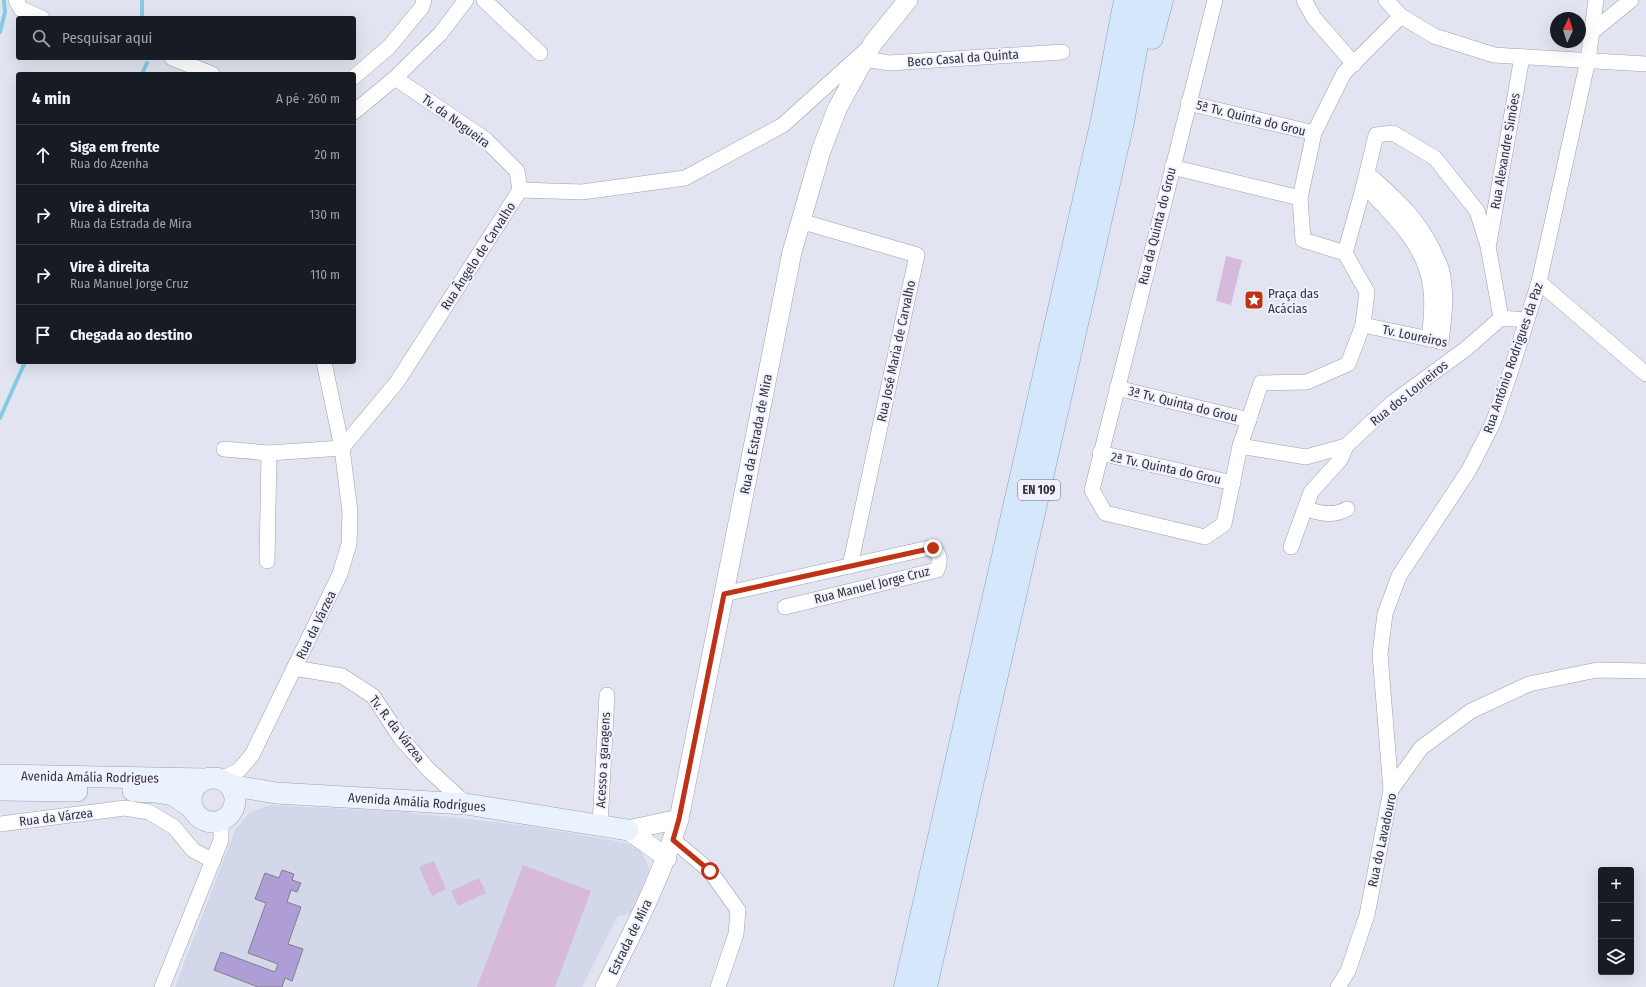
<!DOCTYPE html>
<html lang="pt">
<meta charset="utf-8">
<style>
:root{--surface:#171b24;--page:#20242c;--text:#f1f3f6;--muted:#9ea1a6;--line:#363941}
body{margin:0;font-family:"Fira Sans Condensed",sans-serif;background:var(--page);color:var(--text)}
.controls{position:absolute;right:12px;bottom:12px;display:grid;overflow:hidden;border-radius:4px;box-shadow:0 4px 16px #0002}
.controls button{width:36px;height:36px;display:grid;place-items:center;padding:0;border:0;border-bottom:1px solid var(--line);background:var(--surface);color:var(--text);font:20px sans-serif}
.compass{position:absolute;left:1550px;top:12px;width:36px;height:36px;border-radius:50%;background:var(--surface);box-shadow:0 4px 16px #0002;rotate:4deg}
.stop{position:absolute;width:12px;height:12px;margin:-9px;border:3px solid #be3315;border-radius:50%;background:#fff}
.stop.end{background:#be3315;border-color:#fff;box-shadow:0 1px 4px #0008}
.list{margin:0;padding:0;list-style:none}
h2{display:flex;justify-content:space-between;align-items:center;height:52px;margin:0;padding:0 16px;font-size:17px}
h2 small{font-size:13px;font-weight:400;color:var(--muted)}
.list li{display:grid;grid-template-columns:26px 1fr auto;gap:12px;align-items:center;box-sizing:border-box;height:60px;padding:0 16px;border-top:1px solid var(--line)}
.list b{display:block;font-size:15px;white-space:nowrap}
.list p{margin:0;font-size:13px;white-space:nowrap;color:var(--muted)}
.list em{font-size:13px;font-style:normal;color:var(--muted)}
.icon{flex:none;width:22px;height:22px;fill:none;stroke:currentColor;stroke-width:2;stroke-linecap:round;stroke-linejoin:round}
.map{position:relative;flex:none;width:1646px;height:987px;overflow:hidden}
.search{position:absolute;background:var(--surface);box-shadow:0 4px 16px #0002;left:16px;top:16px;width:340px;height:44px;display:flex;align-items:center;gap:10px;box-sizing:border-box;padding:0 14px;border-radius:4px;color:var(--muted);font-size:15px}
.panel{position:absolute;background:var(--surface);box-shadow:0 4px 16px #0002;left:16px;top:72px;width:340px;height:292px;border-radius:4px}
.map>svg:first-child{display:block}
.built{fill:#d2d7e9}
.green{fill:#d7badb}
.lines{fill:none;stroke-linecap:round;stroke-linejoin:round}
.stream{stroke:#85cae7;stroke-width:4}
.building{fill:#ae9ed5;stroke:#817e89}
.minor-casing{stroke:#9ea1ac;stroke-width:16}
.tertiary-casing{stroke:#9ea1ac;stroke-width:20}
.secondary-casing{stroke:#9ea1ac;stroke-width:22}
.primary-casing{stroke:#8a9eb4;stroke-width:23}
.minor{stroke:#fff;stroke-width:15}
.tertiary{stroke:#fff;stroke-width:19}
.secondary{stroke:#eaf3fd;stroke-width:21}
.primary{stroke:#d5e7fa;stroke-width:22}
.route{stroke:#be3315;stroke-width:5}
.labels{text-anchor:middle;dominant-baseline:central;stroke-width:4;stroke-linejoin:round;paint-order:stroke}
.shield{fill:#eff2fe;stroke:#6b6d74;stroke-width:1}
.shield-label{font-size:12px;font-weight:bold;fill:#333439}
.street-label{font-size:13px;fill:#333439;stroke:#eff2fe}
.poi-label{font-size:13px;fill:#333439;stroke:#eff2fe;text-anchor:start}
</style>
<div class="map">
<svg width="1646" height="987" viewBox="0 0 1646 987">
<rect width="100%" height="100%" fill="#e2e5f1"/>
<polygon class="built" points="270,805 404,812 529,826 627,843 640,850 646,860 649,870 631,914 618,916 582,987 175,987 235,830 249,813"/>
<g class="green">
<polygon points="1226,256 1242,260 1231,305 1216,301"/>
<polygon points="434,861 446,889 432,896 419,867"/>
<polygon points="523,865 591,891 555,987 477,987"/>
<polygon points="479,878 486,893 458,906 451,891"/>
</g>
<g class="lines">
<g class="stream">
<polyline points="142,0 142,18"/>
<polyline points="0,32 5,12 4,0"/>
<polyline points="142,74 147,63"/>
<polyline points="0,418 25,362"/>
</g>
</g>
<polygon class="building" points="282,870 294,874 292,880 301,883 297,892 291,890 287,902 301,907 288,944 303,949 292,981 285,978 282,987 258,987 214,970 221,952 275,972 278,964 248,953 266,903 255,899 265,873 279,878"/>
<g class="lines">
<defs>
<g id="minor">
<polyline points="16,0 21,9 42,18"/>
<polyline points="484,0 540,53"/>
<polyline points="1215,0 1092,490 1105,513 1205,537 1224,524 1240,446 1261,383 1307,382 1348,364 1363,325 1367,292 1345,253 1303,240 1300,198 1314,133 1344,73 1401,16"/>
<polyline points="1304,0 1314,18 1354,64"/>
<polyline points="1386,0 1401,16 1434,36 1494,55 1646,64"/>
<polyline points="1592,32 1631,0"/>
<polyline points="172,58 212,74"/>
<polyline points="865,59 889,63 1062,52"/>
<polyline points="354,77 389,47 422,7 424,0"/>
<polyline points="395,78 485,139 517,171 520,190"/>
<polyline points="1188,103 1314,133"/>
<polyline points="354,112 395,78 440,34 466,0"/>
<polyline points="1172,167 1300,198"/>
<path d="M1367,173C1396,199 1417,216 1434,252C1436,258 1441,265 1442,272C1447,295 1444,318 1441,342"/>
<path d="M1364,185C1393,216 1427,246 1431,290C1433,306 1431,323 1429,339"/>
<polyline points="800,221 917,255 850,566"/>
<polyline points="1489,243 1522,57"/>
<polyline points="1345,253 1364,185 1376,135 1393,133 1435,158 1477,211 1488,246 1501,318 1527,320"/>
<polyline points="1539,282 1646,374"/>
<polyline points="1363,325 1439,341"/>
<polyline points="1117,388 1249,420"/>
<polyline points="1240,446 1306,457 1346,446 1392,403 1467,348 1501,318"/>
<polyline points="342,448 397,382 520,190 582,192 685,178 783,125 866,50"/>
<polyline points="224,449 269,453 342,448"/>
<polyline points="1100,453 1233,483"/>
<path d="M1306,509C1321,513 1332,517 1347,509"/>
<polyline points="1291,547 1311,492 1340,460 1346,446"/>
<polyline points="267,561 269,453"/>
<path d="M724,594L929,548H933C940,555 941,560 937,570L785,607"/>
<polyline points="294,668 342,676 373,696 400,737 428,769 466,804"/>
<polyline points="222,779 239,770 252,755 340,574 349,544 350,512 342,448 324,362"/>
<polyline points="1391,790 1380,654 1385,614 1399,576 1469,470 1493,423 1511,370 1539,282 1588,60 1596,0"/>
<polyline points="0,824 125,808 149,812 174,827 193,850 213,861"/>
<polyline points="600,825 607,695"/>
<polyline points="673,840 710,871 738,910 736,934 718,987"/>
<polyline points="162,987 221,840 221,821"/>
<polyline points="1338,987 1348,971 1367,915 1391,790 1421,748 1471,711 1529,684 1597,670 1646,671"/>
</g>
<g id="tertiary">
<polyline points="628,830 679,819"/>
<polyline points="628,830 667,858"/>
<path d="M605,987C633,932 661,878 679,819L792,252L821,151L837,109L873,43L908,0"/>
</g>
<g id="secondary">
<polyline points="0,775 205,779"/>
<circle cx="213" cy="800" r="22"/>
<polyline points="229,785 276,793 466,804 628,830"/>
<polyline points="0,790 77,791"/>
<polyline points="133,791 156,792 173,795 192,808"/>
</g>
<g id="primary">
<polyline points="1152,38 1162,0"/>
<polyline points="905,987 1102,120 1125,0"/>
<polyline points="926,987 1123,122 1145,0"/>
</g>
</defs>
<use href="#minor" class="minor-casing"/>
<use href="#tertiary" class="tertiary-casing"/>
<use href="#secondary" class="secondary-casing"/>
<use href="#primary" class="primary-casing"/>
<use href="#minor" class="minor"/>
<use href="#tertiary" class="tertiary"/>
<use href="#secondary" class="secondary"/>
<use href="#primary" class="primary"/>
</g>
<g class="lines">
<polyline class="route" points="710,871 673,840 679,819 724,594 933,548"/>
</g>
<defs>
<symbol id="sight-square" viewBox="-11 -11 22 22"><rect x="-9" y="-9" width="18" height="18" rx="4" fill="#be3315" stroke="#eff2fe"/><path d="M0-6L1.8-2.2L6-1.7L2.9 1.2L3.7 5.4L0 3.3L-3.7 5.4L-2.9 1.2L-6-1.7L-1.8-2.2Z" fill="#fff"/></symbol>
</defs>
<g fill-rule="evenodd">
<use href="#sight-square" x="1243" y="289" width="22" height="22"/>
</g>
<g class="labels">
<rect class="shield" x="1018" y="480" width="42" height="20" rx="3"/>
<g class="shield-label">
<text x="1039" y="490">EN 109</text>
</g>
<g class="street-label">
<text transform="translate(963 58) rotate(-4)">Beco Casal da Quinta</text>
<text transform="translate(1251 118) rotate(14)">5ª Tv. Quinta do Grou</text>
<text transform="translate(456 121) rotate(36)">Tv. da Nogueira</text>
<text transform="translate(1505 151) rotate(-80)">Rua Alexandre Simões</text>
<text transform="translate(1157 226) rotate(-76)">Rua da Quinta do Grou</text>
<text transform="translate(478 256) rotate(-57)">Rua Ângelo de Carvalho</text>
<text transform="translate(1415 336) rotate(12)">Tv. Loureiros</text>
<text transform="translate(896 351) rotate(-78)">Rua José Maria de Carvalho</text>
<text transform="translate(1513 358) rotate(-71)">Rua António Rodrigues da Paz</text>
<text transform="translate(1409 393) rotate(-39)">Rua dos Loureiros</text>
<text transform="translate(1183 404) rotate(14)">3ª Tv. Quinta do Grou</text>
<text transform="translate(756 434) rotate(-79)">Rua da Estrada de Mira</text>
<text transform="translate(1166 468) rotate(12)">2ª Tv. Quinta do Grou</text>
<text transform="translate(872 585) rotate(-14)">Rua Manuel Jorge Cruz</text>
<text transform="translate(316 625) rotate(-64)">Rua da Várzea</text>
<text transform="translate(397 729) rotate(52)">Tv. R. da Várzea</text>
<text transform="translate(603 760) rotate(-87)">Acesso a garagens</text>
<text transform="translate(90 777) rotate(1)">Avenida Amália Rodrigues</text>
<text transform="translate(417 802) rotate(4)">Avenida Amália Rodrigues</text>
<text transform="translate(56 817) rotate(-7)">Rua da Várzea</text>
<text transform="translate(1382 840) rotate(-78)">Rua do Lavadouro</text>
<text transform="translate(630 937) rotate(-64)">Estrada de Mira</text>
</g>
<g class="poi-label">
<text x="1268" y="293">Praça das<tspan x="1268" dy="15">Acácias</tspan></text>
</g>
</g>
</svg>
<div class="controls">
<button>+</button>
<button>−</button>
<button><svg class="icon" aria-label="layers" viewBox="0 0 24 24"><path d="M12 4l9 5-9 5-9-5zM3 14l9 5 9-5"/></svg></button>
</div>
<svg class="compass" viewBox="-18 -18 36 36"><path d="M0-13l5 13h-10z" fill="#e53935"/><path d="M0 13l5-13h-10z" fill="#9ea1a6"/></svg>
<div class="stop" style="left:710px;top:871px"></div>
<div class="stop end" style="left:933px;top:548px"></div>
<div class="search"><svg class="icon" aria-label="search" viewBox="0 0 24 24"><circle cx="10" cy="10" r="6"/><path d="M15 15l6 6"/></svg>Pesquisar aqui</div>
<section class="panel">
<h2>4 min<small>A pé · 260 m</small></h2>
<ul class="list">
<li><svg class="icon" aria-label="ahead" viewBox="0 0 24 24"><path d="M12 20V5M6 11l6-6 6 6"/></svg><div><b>Siga em frente</b><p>Rua do Azenha</p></div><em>20 m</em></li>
<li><svg class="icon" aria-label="right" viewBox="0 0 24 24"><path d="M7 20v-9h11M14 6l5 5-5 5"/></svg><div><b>Vire à direita</b><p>Rua da Estrada de Mira</p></div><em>130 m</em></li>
<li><svg class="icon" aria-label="right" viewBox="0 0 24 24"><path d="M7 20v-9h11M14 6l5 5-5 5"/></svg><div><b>Vire à direita</b><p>Rua Manuel Jorge Cruz</p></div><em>110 m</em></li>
<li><svg class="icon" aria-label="arrive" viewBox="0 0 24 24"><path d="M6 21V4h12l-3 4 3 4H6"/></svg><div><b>Chegada ao destino</b></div></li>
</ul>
</section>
</div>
